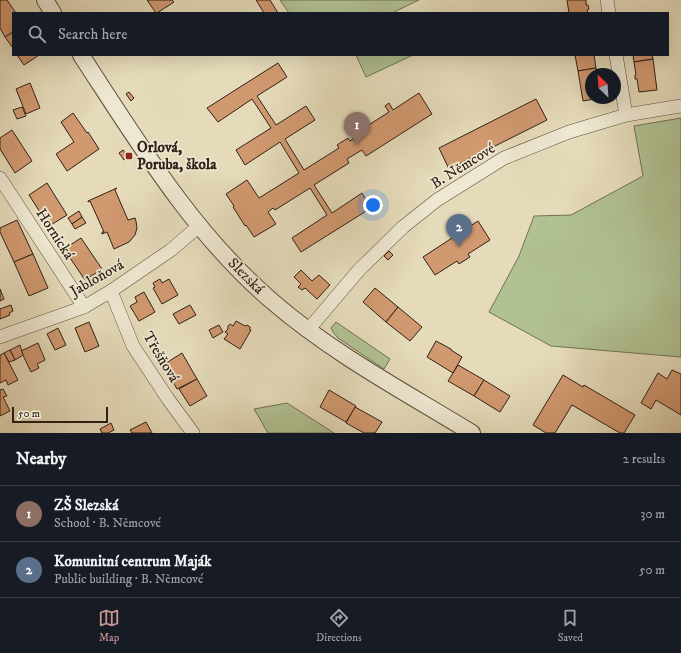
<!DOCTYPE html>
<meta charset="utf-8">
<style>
:root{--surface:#171b24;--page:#242831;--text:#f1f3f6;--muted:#9ea1a6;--line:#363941;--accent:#c59692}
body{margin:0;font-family:"IM FELL DW Pica",serif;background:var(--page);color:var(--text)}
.compass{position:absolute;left:585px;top:68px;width:36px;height:36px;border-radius:50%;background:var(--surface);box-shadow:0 4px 16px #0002;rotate:335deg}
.scale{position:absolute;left:12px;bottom:10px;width:96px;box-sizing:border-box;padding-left:4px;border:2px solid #302016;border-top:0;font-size:11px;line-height:14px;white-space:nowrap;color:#302016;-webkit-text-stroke:3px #eee8d2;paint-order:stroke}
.you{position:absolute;left:373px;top:205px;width:14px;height:14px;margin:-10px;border:3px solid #fff;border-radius:50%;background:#1a73e8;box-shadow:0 0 0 6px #1a73e833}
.badge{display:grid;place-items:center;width:26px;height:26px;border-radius:50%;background:var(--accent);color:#fff;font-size:13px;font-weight:700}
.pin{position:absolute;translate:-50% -33px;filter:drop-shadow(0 1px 2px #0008)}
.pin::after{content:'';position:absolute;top:21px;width:14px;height:12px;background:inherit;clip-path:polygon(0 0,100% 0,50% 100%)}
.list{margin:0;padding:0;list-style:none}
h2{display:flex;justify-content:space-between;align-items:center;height:52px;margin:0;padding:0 16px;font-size:17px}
h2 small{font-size:13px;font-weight:400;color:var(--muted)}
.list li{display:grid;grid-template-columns:26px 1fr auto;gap:12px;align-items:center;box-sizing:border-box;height:56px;padding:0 16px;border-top:1px solid var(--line)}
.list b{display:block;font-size:15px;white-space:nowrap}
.list p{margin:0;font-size:13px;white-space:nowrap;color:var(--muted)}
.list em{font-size:13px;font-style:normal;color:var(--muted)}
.icon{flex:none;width:22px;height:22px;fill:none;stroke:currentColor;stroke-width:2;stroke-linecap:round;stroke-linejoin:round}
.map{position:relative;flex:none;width:681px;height:433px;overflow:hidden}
.search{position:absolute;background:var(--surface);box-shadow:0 4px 16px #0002;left:12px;right:12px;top:12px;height:44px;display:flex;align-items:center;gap:10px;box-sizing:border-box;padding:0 14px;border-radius:0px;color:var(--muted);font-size:15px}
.sheet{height:164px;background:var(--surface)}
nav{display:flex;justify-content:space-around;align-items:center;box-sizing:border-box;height:56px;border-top:1px solid var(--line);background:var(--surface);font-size:11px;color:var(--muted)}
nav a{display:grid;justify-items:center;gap:2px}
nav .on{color:var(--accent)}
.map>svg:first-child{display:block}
.green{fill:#b1c192;stroke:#707054}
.building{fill:#d19970;stroke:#302016}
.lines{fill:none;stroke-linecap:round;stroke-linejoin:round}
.minor-casing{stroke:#5d4f3f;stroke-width:14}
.tertiary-casing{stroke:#5d4f3f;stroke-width:18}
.minor{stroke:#eee8d2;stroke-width:13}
.tertiary{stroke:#eee8d2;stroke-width:16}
.poi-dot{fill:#8f2418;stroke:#eee8d2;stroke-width:1.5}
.labels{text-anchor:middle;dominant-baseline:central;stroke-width:3.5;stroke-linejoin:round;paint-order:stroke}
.poi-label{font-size:15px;font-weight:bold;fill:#302016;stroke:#eee8d2;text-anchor:start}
.street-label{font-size:15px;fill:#302016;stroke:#eee8d2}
</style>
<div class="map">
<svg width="681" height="433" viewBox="0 0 681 433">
<rect width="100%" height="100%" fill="#e5dbba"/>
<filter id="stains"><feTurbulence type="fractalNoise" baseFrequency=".005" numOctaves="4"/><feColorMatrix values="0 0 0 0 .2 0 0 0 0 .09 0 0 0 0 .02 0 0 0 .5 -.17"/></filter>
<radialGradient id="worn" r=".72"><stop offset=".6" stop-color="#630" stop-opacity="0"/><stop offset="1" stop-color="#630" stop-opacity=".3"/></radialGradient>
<g class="green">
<polygon points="280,0 419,0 392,13 289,13"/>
<polygon points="356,55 413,55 366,77"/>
<polygon points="681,118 681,357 551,346 489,312 519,256 534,216 571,215 643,176 634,126"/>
<polygon points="336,322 390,359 384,369 338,338 333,332 331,328"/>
<polygon points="287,403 334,433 268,433 254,409"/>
</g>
<g class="building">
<polygon points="0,0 7,0 16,13 13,13 13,32 5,37 0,28"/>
<polygon points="147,0 172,0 174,2 157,13 156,13"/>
<polygon points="256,0 270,0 278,13 264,13"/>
<polygon points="567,0 586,0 586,5 588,5 589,9 587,10 588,13 569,13"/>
<polygon points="13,32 13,48 5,37"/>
<polygon points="17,55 39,55 24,65"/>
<polygon points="575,55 595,55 594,55 596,68 578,71"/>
<polygon points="633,55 652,55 653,59 634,62"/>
<polygon points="653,59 657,90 639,92 637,79 635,79 635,75 636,75 634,62"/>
<polygon points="278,63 287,77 257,96 276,125 306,106 315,120 285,139 304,170 339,148 337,145 348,138 350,141 354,138 353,135 389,112 385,106 389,103 393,110 419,93 432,114 366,156 362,150 347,159 349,163 314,185 332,213 362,193 371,208 301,252 292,238 327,215 310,188 275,210 273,208 268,212 276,224 254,237 246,225 245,226 233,207 234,206 226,194 247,180 259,198 299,173 280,142 245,165 236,150 271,128 252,99 218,122 207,108"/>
<polygon points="596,68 597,74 591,74 591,98 601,98 583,101 578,71"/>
<polygon points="30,83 40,108 26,114 16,89"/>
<polygon points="129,92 134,98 131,101 126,94"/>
<polygon points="536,99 547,120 449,169 439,148"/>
<polygon points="22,107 26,116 17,119 13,110"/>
<polygon points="73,113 87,133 88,132 99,149 67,171 56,154 74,142 61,122"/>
<polygon points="12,130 32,161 15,173 0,149 0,138"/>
<polygon points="123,150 128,157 124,160 119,153"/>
<polygon points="47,183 67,215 49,226 29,195"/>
<polygon points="117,188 115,190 128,220 135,218 136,221 137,228 135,235 129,242 114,249 107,232 102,234 102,232 104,232 90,201 88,202 88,201"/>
<polygon points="79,211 82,217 72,224 68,218"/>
<polygon points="82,217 86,223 75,229 72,224"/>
<polygon points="17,220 33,254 14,262 0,232 0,228"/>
<polygon points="478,221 490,240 468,254 470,257 459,264 457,261 435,275 423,257"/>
<polygon points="81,238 102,269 85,280 64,249"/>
<polygon points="389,251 393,255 388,260 384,256"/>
<polygon points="33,254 48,288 29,296 14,262"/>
<polygon points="301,270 312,281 319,275 330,285 317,299 305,288 302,290 298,287 301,284 294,277"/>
<polygon points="160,279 162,283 169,279 178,295 162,304 153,288 155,287 153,283"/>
<polygon points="375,288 398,307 386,322 363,302"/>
<polygon points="0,289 4,299 0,301"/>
<polygon points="144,292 155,312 139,321 130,306 137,302 135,297"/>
<polygon points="11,305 13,311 9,313 10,315 0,319 0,309"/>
<polygon points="190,305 196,315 179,324 173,314"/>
<polygon points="398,307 422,327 410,341 386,322"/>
<polygon points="236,321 245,326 247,325 250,327 250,330 251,330 240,349 224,339 228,334 225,332 228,329 228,326 230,324 233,326"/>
<polygon points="89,322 99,346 85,352 75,328"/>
<polygon points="219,325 223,332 213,338 209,330"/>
<polygon points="58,328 66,345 55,350 47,334"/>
<polygon points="436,341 451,349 451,350 462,357 453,373 427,357"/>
<polygon points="38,343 45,360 37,364 39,368 31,372 21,351"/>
<polygon points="20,345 23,355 15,360 10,350"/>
<polygon points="10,350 15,360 9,362 4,353"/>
<polygon points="4,353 18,380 8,385 6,380 0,383 0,355"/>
<polygon points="182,353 197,379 177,389 173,382 172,382 163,365"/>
<polygon points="458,365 484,380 474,396 448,381"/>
<polygon points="672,370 681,374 681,415 656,400 651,409 641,403 658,373 667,379"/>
<polygon points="563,375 583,387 584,385 635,415 624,433 620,433 572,405 555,433 546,433 533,425"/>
<polygon points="197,379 207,396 190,406 179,389"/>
<polygon points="484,380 510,396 500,412 474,396"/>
<polygon points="3,389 7,396 3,397 10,411 0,416 0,390"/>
<polygon points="329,390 356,406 346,422 320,407"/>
<polygon points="355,407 382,422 375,433 364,433 346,423"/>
<polygon points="146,422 152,433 132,433 130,430"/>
<polygon points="111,423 114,430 108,433 102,433 100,429"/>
</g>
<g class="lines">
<defs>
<g id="minor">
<polyline points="607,0 609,13"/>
<polyline points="616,55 626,115"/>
<polyline points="0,178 84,307"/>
<polyline points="111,291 133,346 168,399 193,433"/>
<polyline points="308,330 359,270 403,227 437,200 504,158 569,132 626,115 681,106"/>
<polyline points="0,337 84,307 111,291 171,250 199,226"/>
</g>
<g id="tertiary">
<polyline points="45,0 53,13"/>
<path d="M81,55C138,142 193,234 273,302C332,353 405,392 472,433"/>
</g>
</defs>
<use href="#minor" class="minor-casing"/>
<use href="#tertiary" class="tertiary-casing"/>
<use href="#minor" class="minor"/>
<use href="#tertiary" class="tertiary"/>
</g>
<rect class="poi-dot" x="125" y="152" width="8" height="8" rx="2"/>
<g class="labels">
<g class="poi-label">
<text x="137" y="147">Orlová,<tspan x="137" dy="17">Poruba, škola</tspan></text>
</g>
<g class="street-label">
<text transform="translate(463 166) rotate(-32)">B. Němcové</text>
<text transform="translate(55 234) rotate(57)">Hornická</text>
<text transform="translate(246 276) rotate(45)">Slezská</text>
<text transform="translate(97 278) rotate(-30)">Jabloňová</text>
<text transform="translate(161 357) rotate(59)">Třešňová</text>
</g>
</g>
<rect width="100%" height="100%" filter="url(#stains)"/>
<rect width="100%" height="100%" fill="url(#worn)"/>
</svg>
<svg class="compass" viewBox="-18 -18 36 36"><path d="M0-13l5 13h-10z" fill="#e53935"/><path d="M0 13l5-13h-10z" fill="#9ea1a6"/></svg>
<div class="scale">50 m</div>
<div class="you"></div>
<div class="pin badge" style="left:357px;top:145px;background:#8d6e63">1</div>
<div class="pin badge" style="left:459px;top:247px;background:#5c6f8a">2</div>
<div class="search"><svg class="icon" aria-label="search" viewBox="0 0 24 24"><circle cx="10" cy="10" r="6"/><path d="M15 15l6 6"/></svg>Search here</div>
</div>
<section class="sheet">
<h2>Nearby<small>2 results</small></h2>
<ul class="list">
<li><span class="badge" style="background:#8d6e63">1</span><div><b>ZŠ Slezská</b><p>School · B. Němcové</p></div><em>30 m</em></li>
<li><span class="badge" style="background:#5c6f8a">2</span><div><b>Komunitní centrum Maják</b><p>Public building · B. Němcové</p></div><em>50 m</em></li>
</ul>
</section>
<nav>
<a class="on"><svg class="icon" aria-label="map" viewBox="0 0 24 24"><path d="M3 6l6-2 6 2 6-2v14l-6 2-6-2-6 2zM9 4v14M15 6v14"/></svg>Map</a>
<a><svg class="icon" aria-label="directions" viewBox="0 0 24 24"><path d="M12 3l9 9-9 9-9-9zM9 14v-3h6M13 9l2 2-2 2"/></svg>Directions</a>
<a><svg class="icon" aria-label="saved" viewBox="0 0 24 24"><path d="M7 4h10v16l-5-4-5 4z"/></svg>Saved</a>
</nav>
